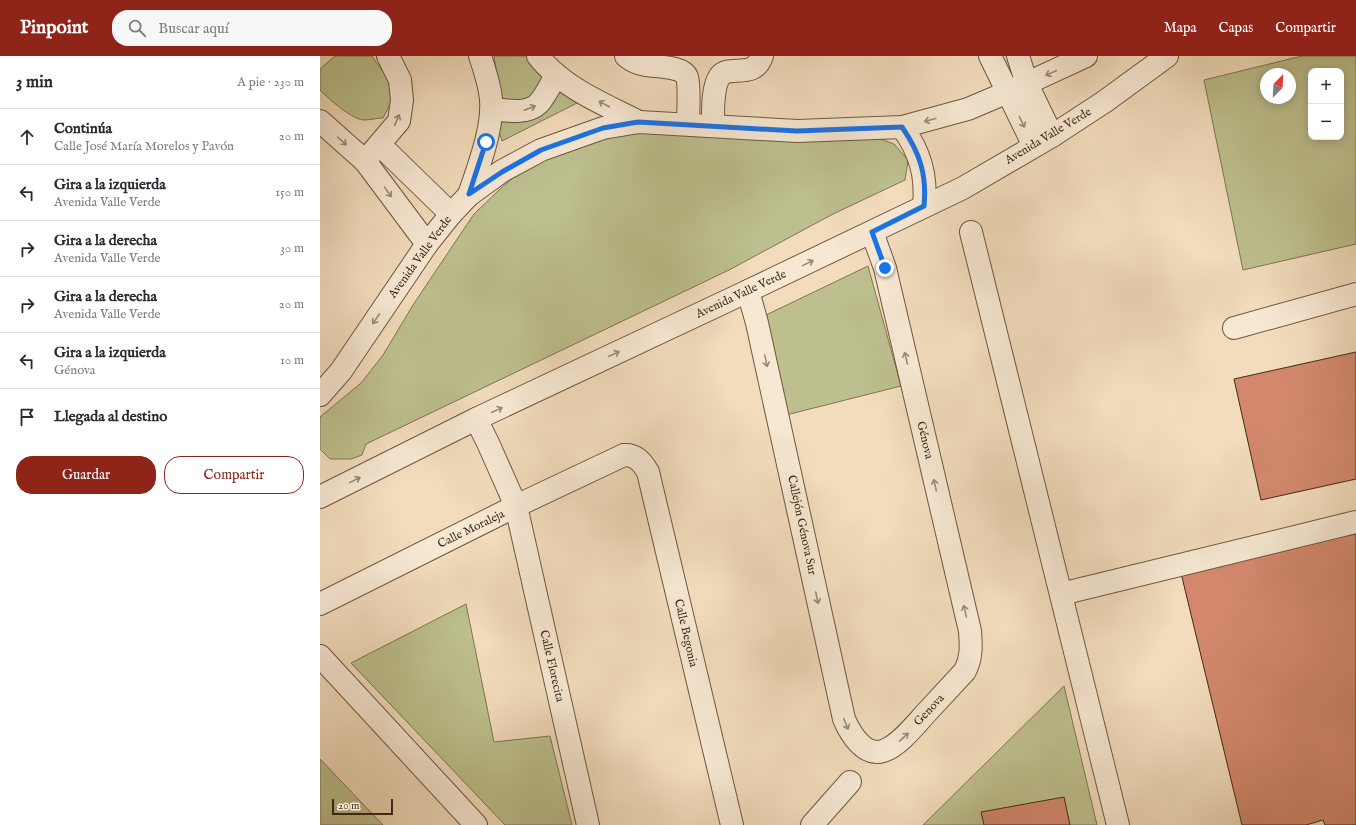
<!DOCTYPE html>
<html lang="es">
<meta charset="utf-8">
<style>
:root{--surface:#fff;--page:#f7f7f7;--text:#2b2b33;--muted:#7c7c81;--line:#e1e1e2;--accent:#8f2418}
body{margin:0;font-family:"IM FELL English",serif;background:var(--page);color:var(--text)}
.controls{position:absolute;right:12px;top:12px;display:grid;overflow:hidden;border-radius:8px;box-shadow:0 2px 10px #0003}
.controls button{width:36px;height:36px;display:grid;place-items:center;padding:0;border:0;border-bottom:1px solid var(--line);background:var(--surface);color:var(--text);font:20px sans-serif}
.compass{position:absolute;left:940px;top:12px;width:36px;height:36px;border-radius:50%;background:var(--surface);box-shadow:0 2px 10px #0003;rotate:24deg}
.scale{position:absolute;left:12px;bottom:10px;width:61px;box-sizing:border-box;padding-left:4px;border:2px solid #432915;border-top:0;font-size:11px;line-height:14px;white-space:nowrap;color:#432915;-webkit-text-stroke:3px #f7e8d3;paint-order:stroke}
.stop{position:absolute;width:12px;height:12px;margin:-9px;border:3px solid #1a73e8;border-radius:50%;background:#fff}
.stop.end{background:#1a73e8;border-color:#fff;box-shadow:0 1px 4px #0008}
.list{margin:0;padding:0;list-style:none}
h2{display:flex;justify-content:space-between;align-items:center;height:52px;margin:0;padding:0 16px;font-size:17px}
h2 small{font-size:13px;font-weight:400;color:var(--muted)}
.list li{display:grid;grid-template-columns:26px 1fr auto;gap:12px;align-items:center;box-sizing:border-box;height:56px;padding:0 16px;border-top:1px solid var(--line)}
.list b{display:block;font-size:15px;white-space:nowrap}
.list p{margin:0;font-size:13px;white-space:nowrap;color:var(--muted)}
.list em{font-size:13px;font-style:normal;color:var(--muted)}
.actions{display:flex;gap:8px;padding:12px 16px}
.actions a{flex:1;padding:9px 0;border:1px solid var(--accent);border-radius:16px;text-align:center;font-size:14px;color:var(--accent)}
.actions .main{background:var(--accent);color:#fff}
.icon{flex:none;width:22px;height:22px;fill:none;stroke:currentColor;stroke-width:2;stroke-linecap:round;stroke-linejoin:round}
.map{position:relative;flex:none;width:1036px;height:769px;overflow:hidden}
header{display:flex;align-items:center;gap:24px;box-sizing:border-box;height:56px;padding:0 20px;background:var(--accent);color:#fff}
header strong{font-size:19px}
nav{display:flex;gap:22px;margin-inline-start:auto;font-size:14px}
.search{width:280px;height:36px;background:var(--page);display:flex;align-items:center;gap:10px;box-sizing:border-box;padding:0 14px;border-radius:16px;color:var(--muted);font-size:15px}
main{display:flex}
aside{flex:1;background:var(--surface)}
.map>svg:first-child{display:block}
.green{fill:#bdbf8e;stroke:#807452;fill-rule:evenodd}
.building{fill:#d3886d;stroke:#432915}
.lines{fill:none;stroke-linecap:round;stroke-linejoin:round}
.minor-casing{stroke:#6f563f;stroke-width:24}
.minor{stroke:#f7e8d3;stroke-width:22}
.oneway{stroke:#9d8874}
.route{stroke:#1a73e8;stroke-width:5}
.labels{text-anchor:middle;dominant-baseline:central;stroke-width:3;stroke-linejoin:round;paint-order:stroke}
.street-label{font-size:12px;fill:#432915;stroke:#f7e8d3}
</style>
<header>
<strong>Pinpoint</strong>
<div class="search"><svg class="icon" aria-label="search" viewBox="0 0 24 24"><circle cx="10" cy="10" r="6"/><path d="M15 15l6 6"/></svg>Buscar aquí</div>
<nav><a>Mapa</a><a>Capas</a><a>Compartir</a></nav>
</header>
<main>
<aside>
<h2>3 min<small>A pie · 230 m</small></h2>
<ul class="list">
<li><svg class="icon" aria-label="ahead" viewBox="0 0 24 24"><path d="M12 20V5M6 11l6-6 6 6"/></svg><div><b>Continúa</b><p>Calle José María Morelos y Pavón</p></div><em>20 m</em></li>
<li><svg class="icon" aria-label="left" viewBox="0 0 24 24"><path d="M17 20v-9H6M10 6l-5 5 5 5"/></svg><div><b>Gira a la izquierda</b><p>Avenida Valle Verde</p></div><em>150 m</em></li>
<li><svg class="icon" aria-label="right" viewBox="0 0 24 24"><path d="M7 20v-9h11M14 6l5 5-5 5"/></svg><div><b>Gira a la derecha</b><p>Avenida Valle Verde</p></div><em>30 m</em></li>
<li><svg class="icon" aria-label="right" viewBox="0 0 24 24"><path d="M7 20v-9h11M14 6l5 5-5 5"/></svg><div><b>Gira a la derecha</b><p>Avenida Valle Verde</p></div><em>20 m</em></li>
<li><svg class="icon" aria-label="left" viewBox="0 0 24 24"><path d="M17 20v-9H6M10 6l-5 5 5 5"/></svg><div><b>Gira a la izquierda</b><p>Génova</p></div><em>10 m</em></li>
<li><svg class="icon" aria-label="arrive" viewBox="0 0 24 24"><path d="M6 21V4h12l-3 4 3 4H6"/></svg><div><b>Llegada al destino</b></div></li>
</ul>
<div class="actions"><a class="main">Guardar</a><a>Compartir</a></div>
</aside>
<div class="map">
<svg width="1036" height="769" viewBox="0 0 1036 769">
<rect width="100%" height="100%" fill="#f2dcbc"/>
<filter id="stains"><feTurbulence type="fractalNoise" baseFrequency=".005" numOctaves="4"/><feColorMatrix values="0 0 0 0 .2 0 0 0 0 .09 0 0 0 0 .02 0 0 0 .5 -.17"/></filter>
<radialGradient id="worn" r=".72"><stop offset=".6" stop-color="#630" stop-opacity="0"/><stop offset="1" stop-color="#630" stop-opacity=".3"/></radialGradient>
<g class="green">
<path d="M15,0H52L58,9L74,29L71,47L63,62C57,62 50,64 44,64C31,63 9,43 0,34V13Z"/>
<polygon points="174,0 217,0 259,46 182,85 176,65 181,43"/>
<path d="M982,0H1036V188L923,214L884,24ZM991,15H1021V81H991ZM946,18H970V42H946Z"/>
<polygon points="311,77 558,82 574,88 588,104 585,124 513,158 409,214 46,388 42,399 31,403 10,403 0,393 0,361 41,327 63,299 93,249 154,158 179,134 214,103 275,81"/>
<polygon points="548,210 581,330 462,360 444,260"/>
<polygon points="146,548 174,686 230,680 252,769 185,769 31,607"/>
<polygon points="744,630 777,769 603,769"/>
<polygon points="0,703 63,769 0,769"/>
</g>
<g class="building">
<polygon points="1036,296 1036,423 941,444 914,323"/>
<polygon points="1036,478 1036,769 1005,769 1003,764 986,769 922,769 860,513"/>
<polygon points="744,741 750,769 664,769 661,756"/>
</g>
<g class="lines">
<defs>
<g id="minor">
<path d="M218,0C243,32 284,48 319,66"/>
<path d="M306,0C312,5 319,8 326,9C336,11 363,10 367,21C370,30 368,57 368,68"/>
<polyline points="670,0 714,90"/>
<polyline points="698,0 707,28 732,80"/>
<path d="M172,53C185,54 206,59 218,48C225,41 231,28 236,19"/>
<polyline points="0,65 45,105 107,188"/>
<path d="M393,70C393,56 392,31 400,20C410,8 434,24 442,0"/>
<path d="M582,71C600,96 607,119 604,150"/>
<polyline points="60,89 131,158"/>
<polyline points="45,105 79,65 82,44 80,24 68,0"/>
<path d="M149,139C159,109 176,66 170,36C168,24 164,12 160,0"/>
<polyline points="651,176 798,769"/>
<path d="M428,235L437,267L524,663C530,677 544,701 563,695C579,690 596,668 607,656C619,643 632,629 645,615C652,601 651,590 650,575L565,212L552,176"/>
<polyline points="914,272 1036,238"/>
<polyline points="0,339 21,315 107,188 131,158 149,139 182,115 221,94 283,72 319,66 477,75 582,71 648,53 688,36 766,0"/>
<polyline points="156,363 168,387 196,450 268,769"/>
<polyline points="0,441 156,363 428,235 643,132 732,80 784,46 847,0"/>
<polyline points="741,538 1036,466"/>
<path d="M0,548L196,450L304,399C316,398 323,407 328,416L412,769"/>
<polyline points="0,600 156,769"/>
<polyline points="492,769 530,726"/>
</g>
</defs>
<use href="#minor" class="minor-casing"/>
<use href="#minor" class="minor"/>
</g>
<defs><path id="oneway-shaft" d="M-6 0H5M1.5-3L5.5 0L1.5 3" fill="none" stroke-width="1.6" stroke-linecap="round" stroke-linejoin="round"/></defs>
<g class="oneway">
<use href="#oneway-shaft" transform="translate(731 17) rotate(155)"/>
<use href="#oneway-shaft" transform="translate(284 48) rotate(-152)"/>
<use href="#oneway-shaft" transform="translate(210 52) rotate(-21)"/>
<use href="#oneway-shaft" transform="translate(77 64) rotate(-67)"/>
<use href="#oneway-shaft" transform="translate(610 64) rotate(165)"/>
<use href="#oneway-shaft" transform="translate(702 66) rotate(64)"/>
<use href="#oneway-shaft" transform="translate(22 85) rotate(42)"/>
<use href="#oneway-shaft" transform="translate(68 136) rotate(54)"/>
<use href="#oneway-shaft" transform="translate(488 207) rotate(-26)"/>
<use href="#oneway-shaft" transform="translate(56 263) rotate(124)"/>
<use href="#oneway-shaft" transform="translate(294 298) rotate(-25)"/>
<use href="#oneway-shaft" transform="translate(586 302) rotate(-103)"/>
<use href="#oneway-shaft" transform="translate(446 305) rotate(78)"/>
<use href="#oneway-shaft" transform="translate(177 354) rotate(-25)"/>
<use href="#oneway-shaft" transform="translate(35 424) rotate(-26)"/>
<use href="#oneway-shaft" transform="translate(615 429) rotate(-103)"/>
<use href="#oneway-shaft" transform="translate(497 542) rotate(78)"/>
<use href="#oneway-shaft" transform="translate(645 555) rotate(-103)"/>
<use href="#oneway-shaft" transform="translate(526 668) rotate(68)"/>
<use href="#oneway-shaft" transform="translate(584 681) rotate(-43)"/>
</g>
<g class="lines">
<path class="route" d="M166,86L149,138L182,116L221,94L283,72L318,66L477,75L582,71C600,97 607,119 604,150L552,176L565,212"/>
</g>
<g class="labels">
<g class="street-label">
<text transform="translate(728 80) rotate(-31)">Avenida Valle Verde</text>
<text transform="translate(100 201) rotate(-54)">Avenida Valle Verde</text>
<text transform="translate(421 238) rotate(-25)">Avenida Valle Verde</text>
<text transform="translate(605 384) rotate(77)">Génova</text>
<text transform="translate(482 469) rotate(78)">Callejón Génova Sur</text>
<text transform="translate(151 473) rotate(-26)">Calle Moraleja</text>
<text transform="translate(366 577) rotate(77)">Calle Begonia</text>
<text transform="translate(232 610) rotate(77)">Calle Florecita</text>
<text transform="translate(609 654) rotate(-47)">Genova</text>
</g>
</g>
<rect width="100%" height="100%" filter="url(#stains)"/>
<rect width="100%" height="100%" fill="url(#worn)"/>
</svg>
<div class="controls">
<button>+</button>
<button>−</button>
</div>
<svg class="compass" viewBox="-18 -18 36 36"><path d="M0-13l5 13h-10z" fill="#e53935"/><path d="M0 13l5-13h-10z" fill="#7c7c81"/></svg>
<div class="scale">20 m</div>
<div class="stop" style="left:166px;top:86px"></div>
<div class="stop end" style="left:565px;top:212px"></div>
</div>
</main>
